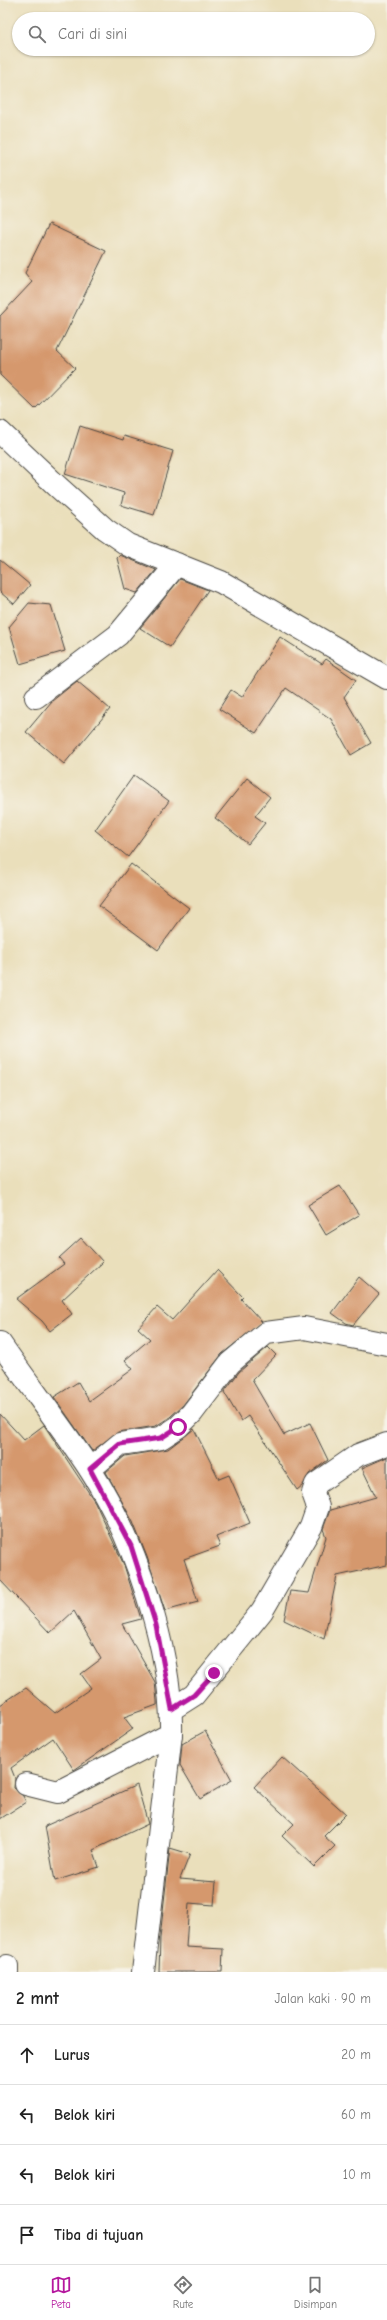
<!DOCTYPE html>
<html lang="id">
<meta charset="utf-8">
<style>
:root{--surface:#fff;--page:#f2f2f2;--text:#222;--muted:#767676;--line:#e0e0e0;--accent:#b5179e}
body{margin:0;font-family:"Comic Neue",sans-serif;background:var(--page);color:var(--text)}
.stop{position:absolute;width:12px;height:12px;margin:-9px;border:3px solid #b5179e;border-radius:50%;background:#fff}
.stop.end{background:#b5179e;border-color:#fff;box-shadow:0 1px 4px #0008}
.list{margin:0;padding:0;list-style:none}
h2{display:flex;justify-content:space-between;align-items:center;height:52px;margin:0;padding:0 16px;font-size:17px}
h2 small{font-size:13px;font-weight:400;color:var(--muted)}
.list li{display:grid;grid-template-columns:26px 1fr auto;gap:12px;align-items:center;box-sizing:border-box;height:60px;padding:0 16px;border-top:1px solid var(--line)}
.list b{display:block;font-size:15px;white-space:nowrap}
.list em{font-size:13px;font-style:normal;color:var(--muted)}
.icon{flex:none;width:22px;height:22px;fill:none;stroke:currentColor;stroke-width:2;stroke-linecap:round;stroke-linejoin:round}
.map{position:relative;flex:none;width:387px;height:1972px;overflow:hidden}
.search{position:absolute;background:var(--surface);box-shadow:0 1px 3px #0004;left:12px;right:12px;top:12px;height:44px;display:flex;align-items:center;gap:10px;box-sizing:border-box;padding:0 14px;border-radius:22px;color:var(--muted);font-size:15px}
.sheet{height:292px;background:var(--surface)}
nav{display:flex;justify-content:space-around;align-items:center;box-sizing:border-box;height:56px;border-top:1px solid var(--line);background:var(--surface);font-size:11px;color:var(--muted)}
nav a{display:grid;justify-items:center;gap:2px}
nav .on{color:var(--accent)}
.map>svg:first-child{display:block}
.building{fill:#d5986d}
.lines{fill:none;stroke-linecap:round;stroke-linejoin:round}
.minor-casing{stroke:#484641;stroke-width:24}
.minor{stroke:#fff;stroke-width:22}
.route{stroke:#b5179e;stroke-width:5}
</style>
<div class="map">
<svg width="387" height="1972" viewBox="0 0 387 1972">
<rect width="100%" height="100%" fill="#f7f3e8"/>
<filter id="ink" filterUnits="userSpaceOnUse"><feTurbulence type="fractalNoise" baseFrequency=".025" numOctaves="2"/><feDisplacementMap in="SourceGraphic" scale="8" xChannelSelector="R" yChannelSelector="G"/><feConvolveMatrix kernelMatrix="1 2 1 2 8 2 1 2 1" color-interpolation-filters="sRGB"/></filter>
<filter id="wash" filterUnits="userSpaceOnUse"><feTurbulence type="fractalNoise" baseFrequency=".012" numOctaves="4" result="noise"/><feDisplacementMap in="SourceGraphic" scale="16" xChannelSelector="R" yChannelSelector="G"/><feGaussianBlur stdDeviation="0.9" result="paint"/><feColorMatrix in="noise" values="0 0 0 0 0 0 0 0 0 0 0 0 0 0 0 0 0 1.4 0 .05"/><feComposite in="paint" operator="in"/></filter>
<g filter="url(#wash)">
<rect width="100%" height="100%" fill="#eadfbb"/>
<g id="blocks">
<g class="building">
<polygon points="49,224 106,251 57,351 75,368 35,409 0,375 0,316 32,282 25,273"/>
<polygon points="80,426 123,440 124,436 173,451 154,515 121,505 124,493 65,474"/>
<polygon points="120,555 156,570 137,593 125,589 117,558"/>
<polygon points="0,560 30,585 14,604 0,592"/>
<polygon points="180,579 208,590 170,647 140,628"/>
<polygon points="29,603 51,605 65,651 20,664 9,627"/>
<polygon points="280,637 322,664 326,659 356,680 344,697 371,743 351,755 331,719 286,688 256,733 219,709 231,690 242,697"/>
<polygon points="77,681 110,709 64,764 26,732 52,701"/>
<polygon points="134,775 169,801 128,857 95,830"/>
<polygon points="247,778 270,797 255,816 265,823 248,844 215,818"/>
<polygon points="131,864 189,908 158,950 99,906"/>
<polygon points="340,1186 359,1215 326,1235 308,1205"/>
<polygon points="81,1238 103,1262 62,1300 72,1314 50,1331 42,1321 16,1299 64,1264 59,1258"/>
<polygon points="217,1270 243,1297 241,1299 262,1322 222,1354 183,1405 170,1417 156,1426 118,1432 92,1451 54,1397 78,1382 89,1401 133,1369 125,1360 150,1339 138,1328 157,1307 172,1320"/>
<polygon points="359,1277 379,1294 353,1325 346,1323 332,1313"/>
<polygon points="268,1347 276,1355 252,1380 284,1435 310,1423 328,1460 309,1474 303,1485 297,1490 248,1416 241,1421 224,1392 239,1372"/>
<polygon points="0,1414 24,1440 44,1425 95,1502 124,1565 141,1619 122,1624 155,1682 157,1701 157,1705 124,1717 133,1729 74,1770 53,1738 11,1768 15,1778 14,1788 23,1796 26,1802 0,1819 0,1705 26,1688 55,1713 91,1688 81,1674 101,1659 74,1611 50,1633 0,1580"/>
<polygon points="194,1429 219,1479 229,1475 250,1523 216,1537 220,1546 184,1559 198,1602 165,1611 147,1557 133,1522 106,1472 125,1456 168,1449"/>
<polygon points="387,1457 387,1565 337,1576 324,1639 284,1620 290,1591 309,1593 326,1537 323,1529 330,1510 376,1497 362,1468"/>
<polygon points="205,1731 232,1780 200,1799 180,1765 182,1744"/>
<polygon points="282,1757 346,1814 324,1836 335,1846 314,1867 282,1836 294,1824 254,1787"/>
<polygon points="137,1785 148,1824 93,1850 99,1867 55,1881 45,1826"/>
<polygon points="170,1848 190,1854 180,1879 216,1882 214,1905 189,1903 186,1947 223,1949 222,1972 159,1972 160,1938"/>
</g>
</g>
</g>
<g filter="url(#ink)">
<use href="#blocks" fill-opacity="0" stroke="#484641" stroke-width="1"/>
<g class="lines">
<defs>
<g id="minor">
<polyline points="0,432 57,486 105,529 128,545 221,582 387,678"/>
<polyline points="36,697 118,635 177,564"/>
<path d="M0,1343C29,1385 61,1426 89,1468C134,1537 173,1652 171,1734L143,1972"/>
<polyline points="90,1469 120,1444 161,1438 178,1427 192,1413 230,1363 266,1333 304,1328 387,1344"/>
<polyline points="172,1709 194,1695 262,1611 311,1527 318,1507 313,1493 316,1484 358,1455 387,1444"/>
<polyline points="26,1784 58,1792 171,1734"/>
<polyline points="7,1966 7,1972"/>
</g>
</defs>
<use href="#minor" class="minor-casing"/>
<use href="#minor" class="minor"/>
</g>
</g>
<g class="lines" filter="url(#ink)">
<polyline class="route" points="178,1427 161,1438 120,1444 90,1469 131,1546 156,1625 172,1709 194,1695 214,1673"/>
</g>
</svg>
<div class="stop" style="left:178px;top:1427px"></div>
<div class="stop end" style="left:214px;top:1673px"></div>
<div class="search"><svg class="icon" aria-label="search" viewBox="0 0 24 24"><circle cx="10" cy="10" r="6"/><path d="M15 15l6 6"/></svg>Cari di sini</div>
</div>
<section class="sheet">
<h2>2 mnt<small>Jalan kaki · 90 m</small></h2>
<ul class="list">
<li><svg class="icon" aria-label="ahead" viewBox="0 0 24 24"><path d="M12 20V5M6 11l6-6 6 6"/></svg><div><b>Lurus</b></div><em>20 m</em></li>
<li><svg class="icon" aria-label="left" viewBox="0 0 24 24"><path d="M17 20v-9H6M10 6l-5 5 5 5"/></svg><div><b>Belok kiri</b></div><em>60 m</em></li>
<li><svg class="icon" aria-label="left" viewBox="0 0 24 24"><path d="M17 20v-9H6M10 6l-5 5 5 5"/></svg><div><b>Belok kiri</b></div><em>10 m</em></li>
<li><svg class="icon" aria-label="arrive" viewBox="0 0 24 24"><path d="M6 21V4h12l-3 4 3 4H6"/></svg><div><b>Tiba di tujuan</b></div></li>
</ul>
</section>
<nav>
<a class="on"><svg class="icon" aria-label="map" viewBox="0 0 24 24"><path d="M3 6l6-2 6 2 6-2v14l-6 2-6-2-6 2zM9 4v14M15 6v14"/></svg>Peta</a>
<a><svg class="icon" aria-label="directions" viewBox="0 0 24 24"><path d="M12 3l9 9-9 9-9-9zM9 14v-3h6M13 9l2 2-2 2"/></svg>Rute</a>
<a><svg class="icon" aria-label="saved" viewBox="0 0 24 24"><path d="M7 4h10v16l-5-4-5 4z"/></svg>Disimpan</a>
</nav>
